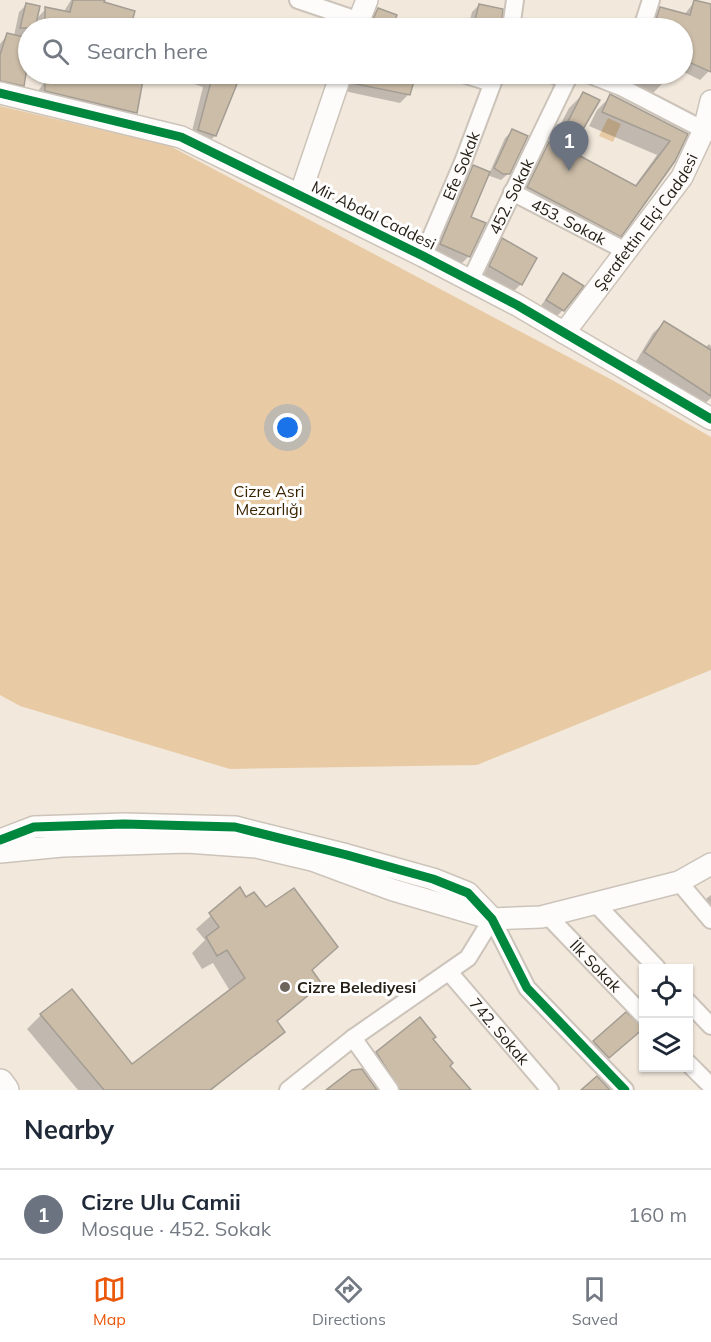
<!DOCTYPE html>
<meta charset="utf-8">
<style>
:root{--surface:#fff;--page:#f6f6f7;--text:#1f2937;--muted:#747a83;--line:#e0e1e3;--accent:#ea580c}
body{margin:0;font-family:Mulish,sans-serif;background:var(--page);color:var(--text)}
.controls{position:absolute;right:18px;bottom:18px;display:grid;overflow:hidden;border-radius:0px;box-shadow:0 2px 4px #0004}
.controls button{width:54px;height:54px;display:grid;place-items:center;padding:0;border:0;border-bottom:2px solid var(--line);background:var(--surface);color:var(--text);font:30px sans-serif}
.you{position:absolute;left:288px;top:428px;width:21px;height:21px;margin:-15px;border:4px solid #fff;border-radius:50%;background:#1a73e8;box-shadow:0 0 0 9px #1a73e833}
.badge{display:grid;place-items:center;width:39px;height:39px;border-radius:50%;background:var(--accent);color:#fff;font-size:20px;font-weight:700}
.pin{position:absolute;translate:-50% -50px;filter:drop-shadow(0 2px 3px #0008)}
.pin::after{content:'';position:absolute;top:32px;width:21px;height:18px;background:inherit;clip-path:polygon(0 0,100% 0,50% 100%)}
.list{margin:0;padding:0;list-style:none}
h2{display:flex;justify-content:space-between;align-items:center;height:78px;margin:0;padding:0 24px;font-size:26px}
h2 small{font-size:20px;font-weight:400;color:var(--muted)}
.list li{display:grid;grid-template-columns:39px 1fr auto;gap:18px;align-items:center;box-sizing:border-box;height:90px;padding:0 24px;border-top:2px solid var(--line)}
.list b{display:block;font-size:22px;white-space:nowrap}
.list p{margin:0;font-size:20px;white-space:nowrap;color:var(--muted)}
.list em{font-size:20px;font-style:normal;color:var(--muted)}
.icon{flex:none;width:33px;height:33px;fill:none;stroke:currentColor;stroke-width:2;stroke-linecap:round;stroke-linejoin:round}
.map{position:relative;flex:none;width:711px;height:1090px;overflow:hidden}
.search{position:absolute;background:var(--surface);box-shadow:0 2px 4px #0004;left:18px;right:18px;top:18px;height:66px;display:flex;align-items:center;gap:15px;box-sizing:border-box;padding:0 21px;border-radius:33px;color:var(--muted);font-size:22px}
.sheet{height:168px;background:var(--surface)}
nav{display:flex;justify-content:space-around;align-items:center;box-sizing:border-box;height:84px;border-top:2px solid var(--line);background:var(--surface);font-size:16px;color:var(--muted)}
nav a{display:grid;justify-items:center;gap:3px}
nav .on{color:var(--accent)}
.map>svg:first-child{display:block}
.green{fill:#e8cba4}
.shadow{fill:#0003}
.building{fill:#ccbda8;stroke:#a49d93;stroke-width:1.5}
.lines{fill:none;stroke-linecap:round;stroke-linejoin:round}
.minor-casing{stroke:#ccc4ba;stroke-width:20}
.tertiary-casing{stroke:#ccc4ba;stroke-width:24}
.primary-casing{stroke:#ccc4ba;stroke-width:30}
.minor{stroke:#fdfcfa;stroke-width:16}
.tertiary{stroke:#fdfcfa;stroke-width:21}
.primary{stroke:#fdfcfa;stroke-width:27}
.cycleway-casing{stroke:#fff;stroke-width:13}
.cycleway{stroke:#00873e;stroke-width:9}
.poi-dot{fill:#6d665c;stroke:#fff;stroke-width:2}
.labels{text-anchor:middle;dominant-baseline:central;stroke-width:6;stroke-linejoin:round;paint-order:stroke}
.street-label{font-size:16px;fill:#262017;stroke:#fff}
.park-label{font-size:16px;fill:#3b2400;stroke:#fff}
.poi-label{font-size:16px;font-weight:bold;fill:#262017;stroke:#fff;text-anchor:start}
</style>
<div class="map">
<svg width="711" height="1090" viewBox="0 0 711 1090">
<rect width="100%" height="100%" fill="#f2e8dc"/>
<g class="green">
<polygon points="0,106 170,146 614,381 711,437 711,670 477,765 230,769 20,706 0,695"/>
<polygon points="608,118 621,124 613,142 599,136"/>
</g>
<g class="shadow">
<polygon points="71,0 89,0 129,27 36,28 35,22 34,28 28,28 28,54 22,85 15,92 0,88 0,44 8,34 14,36 19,12 26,5 36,19 46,9 63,13"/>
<polygon points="695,1 711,6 711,63 709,71 700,80 682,71 682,28 648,28 651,18 660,9 684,15"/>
<polygon points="479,5 499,27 499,28 468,28 472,12"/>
<polygon points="378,10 395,15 390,28 365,28 369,18"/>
<polygon points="187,24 200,28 182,28"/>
<polygon points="50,74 120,74 135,112 126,122 36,94"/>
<polygon points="164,74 240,74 215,136 205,145 190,139 203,87"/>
<polygon points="348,74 414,74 408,95 400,103 344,91"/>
<polygon points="627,74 666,74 662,84 653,93 624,79"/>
<polygon points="584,93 573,144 578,157 634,187 657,155 589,126 597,110 611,96 686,134 620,236 605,250 514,202 535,158 550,145 569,108"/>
<polygon points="512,131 509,173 501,180 487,175 469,218 469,256 458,267 430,255 463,177 473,167 489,174 505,138"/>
<polygon points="502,240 521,284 510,295 479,277 492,251"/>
<polygon points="563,275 563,310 556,317 540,307"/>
<polygon points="664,323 705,348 709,344 711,346 711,398 701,407 635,363 653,333"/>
<polygon points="240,890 246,899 266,909 320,984 276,1022 283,1032 212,1090 78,1090 27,1029 41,1015 132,1066 230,991 213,963 202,969 192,953 205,940 196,929"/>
<polygon points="711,895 711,919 699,904"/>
<polygon points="644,990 644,1014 632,1002"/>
<polygon points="626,1014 636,1033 601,1064 587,1049"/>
<polygon points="431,1039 448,1066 469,1090 385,1090 366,1064 377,1053"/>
</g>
<g class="building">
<polygon points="73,0 105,0 104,2 135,11 130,28 45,28 45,7 70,12"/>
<polygon points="694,0 711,4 711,72 682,59 682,28 653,28 660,7 690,15"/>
<polygon points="26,3 40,6 35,28 20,28"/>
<polygon points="479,4 503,9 501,28 473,28"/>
<polygon points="378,8 397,15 392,28 369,28"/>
<polygon points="7,33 28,38 28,61 24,86 0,81 0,55"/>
<polygon points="52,74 122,74 143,80 137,113 45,91 45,83"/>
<polygon points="213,74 241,74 216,136 198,130"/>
<polygon points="353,74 416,74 410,95 351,83"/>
<polygon points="583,92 600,100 575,143 584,147 580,156 636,186 670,141 602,112 610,94 688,134 675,161 621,237 527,187 549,142 555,147"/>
<polygon points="512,129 528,136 510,174 503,174 494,168"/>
<polygon points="473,165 490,172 471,217 486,223 470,257 440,244"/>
<polygon points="502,238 537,258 522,285 489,266"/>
<polygon points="563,273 584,286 564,311 546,300"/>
<polygon points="664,321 711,350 711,396 644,352"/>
<polygon points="240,887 246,897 254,892 266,907 294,888 338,947 312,970 322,984 277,1021 285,1032 210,1090 104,1090 40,1014 72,989 132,1064 245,978 227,950 217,956 206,937 219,927 209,913"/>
<polygon points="626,1012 644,1028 609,1058 593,1041"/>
<polygon points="420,1017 436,1037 433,1039 453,1063 450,1066 471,1090 400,1090 376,1052"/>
<polygon points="362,1069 377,1090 326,1090 352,1070"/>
<polygon points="597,1076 610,1090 581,1090"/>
</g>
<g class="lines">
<defs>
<g id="minor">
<polyline points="298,0 360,21"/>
<polyline points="511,28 515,0"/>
<polyline points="642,28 651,0"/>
<polyline points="463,74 492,83"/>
<polyline points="551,74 567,80 570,74"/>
<polyline points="588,74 621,87 704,130"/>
<path id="s1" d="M512,192L626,251"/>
<path id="s2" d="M423,256L463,162L496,74"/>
<path id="s3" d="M470,281L567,80"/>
<polyline points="679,882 711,920"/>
<polyline points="595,903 657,968"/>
<path id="s4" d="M548,916L644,1016"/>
<polyline points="492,919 527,988 625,1090"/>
<path id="s5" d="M449,972L550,1090"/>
<polyline points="688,1002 711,1026"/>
<polyline points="353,1038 390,1090"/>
<polyline points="688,1063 711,1086"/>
<polyline points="288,1090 353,1038 468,958 492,919"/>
</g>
<g id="tertiary">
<polyline points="356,28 367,0"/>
<polyline points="0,93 181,137 423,256 517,305 711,419"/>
<polyline points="300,195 341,74"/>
<path id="s6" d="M564,333L682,177L704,130L711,101"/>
<polyline points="0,840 34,827 124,824 235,827 347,855 433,879 468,893 492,918"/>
<polyline points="0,852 62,846 187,842 256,847 312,860 393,890 492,919 541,917 679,882 711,864"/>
</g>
<polyline id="primary" points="0,1083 5,1090"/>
</defs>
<use href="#minor" class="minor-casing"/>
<use href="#tertiary" class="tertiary-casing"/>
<use href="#primary" class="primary-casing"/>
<use href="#minor" class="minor"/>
<use href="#tertiary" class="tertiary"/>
<use href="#primary" class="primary"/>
<defs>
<g id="cycleway">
<polyline points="0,93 181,137 423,256 517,305 711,419"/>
<polyline points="0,840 34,827 124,824 235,827 347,855 433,879 468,893 492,919 527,988 625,1090"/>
</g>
</defs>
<use href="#cycleway" class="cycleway-casing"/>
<use href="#cycleway" class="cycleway"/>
</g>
<circle class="poi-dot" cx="285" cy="987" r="6"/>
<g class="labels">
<g class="street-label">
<text stroke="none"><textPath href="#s2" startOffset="98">Efe Sokak</textPath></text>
<text stroke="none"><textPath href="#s3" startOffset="94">452. Sokak</textPath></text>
<text transform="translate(374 215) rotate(26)">Mir Abdal Caddesi</text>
<text stroke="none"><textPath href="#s6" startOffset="138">Şerafettin Elçi Caddesi</textPath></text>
<text stroke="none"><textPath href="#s1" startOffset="64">453. Sokak</textPath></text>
<text stroke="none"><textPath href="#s4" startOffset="69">İlk Sokak</textPath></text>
<text stroke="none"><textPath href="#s5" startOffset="78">742. Sokak</textPath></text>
</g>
<g class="park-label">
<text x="269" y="491">Cizre Asri<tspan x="269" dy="18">Mezarlığı</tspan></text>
</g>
<g class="poi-label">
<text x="297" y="987">Cizre Belediyesi</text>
</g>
</g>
</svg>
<div class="controls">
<button><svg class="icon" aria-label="locate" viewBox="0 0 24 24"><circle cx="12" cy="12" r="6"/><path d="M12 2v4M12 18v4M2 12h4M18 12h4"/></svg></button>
<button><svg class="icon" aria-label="layers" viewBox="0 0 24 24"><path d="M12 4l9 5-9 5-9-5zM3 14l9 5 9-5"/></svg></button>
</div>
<div class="you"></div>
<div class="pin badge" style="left:569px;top:171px;background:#6b7280">1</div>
<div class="search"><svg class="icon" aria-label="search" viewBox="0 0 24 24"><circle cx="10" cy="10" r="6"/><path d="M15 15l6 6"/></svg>Search here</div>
</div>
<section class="sheet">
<h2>Nearby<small></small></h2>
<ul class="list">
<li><span class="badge" style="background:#6b7280">1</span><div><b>Cizre Ulu Camii</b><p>Mosque · 452. Sokak</p></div><em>160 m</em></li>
</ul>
</section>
<nav>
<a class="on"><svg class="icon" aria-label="map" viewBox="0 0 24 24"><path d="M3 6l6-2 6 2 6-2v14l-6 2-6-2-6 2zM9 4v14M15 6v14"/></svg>Map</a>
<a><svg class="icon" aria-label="directions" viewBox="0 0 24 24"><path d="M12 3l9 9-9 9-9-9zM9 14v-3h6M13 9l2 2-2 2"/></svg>Directions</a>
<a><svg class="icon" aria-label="saved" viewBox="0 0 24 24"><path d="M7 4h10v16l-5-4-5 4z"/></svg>Saved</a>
</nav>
